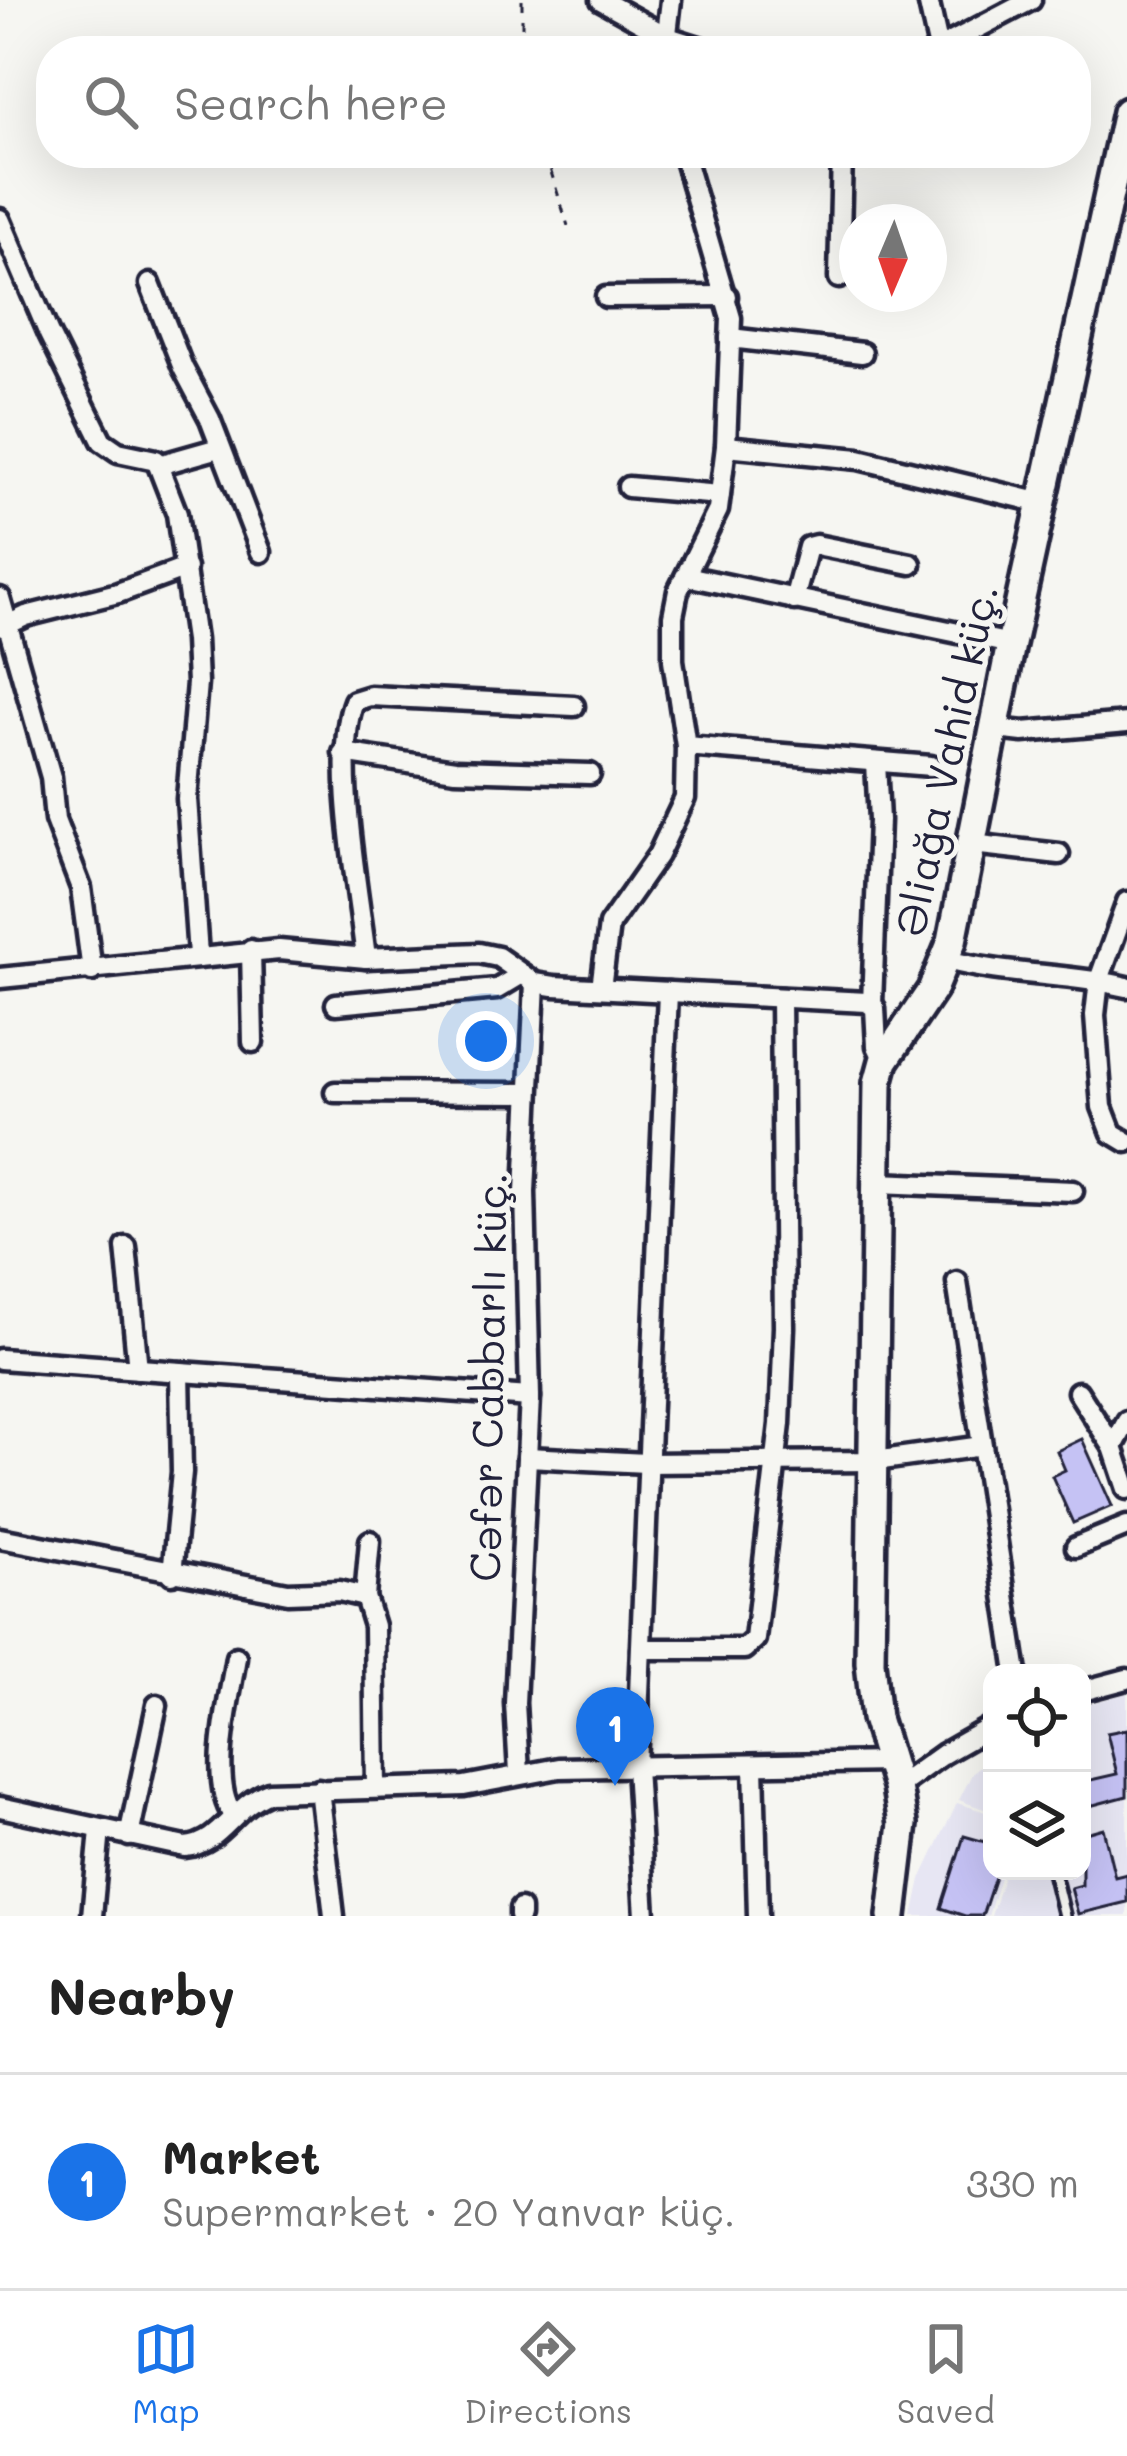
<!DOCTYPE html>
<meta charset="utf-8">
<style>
:root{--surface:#fff;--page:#f2f2f2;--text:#222;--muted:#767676;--line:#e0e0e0;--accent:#1a73e8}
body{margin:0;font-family:Mali,sans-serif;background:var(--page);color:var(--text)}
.controls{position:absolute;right:36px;bottom:36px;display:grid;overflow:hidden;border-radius:24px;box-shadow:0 12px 48px #0002}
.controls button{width:108px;height:108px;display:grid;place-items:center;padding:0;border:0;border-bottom:3px solid var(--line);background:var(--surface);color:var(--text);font:60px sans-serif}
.compass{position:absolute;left:839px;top:204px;width:108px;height:108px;border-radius:50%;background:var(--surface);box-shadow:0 12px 48px #0002;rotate:182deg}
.you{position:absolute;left:486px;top:1041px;width:42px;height:42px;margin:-30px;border:9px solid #fff;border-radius:50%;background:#1a73e8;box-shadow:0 0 0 18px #1a73e833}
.badge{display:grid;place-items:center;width:78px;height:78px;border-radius:50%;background:var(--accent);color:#fff;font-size:39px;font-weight:700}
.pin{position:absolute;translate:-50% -99px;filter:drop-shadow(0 3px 6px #0008)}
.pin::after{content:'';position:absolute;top:63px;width:42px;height:36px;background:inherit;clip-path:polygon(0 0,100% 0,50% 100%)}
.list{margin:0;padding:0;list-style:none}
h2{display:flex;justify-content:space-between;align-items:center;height:156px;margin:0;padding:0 48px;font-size:51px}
h2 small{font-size:39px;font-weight:400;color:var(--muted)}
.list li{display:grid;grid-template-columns:78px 1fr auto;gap:36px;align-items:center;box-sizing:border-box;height:216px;padding:0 48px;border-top:3px solid var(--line)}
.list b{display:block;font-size:45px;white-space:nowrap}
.list p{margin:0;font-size:39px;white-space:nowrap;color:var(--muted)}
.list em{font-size:39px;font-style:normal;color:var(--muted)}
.icon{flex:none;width:66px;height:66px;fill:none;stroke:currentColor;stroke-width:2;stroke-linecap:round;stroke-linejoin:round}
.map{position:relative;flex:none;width:1127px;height:1916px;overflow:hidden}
.search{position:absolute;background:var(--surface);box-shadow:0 12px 48px #0002;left:36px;right:36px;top:36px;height:132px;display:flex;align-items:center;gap:30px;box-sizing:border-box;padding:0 42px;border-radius:48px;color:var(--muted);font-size:45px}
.sheet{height:372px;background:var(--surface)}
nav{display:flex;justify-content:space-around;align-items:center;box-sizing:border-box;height:168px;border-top:3px solid var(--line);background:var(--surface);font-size:33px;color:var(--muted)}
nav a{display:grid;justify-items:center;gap:6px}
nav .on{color:var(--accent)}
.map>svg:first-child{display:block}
.built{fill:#e7e6f3}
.building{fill:#c5c2f4;stroke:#22223b;stroke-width:3}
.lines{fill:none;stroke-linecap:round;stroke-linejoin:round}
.lane-casing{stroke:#22223b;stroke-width:18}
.street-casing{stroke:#22223b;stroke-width:27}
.secondary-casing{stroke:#22223b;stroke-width:36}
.path{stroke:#22223b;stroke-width:3;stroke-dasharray:9 9;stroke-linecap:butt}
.lane{stroke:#f6f6f2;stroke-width:9}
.street{stroke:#f6f6f2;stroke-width:18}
.secondary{stroke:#f6f6f2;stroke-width:27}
.labels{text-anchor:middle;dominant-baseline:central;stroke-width:10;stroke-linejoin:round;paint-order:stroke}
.street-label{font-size:42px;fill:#22223b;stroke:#f6f6f2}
</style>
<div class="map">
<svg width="1127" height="1916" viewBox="0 0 1127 1916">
<rect width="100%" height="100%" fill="#f6f6f2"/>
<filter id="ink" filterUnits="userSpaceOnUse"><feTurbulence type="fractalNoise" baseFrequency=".00833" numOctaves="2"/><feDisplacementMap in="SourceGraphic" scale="24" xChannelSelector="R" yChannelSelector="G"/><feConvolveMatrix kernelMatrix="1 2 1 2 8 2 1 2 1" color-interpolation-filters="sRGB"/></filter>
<g filter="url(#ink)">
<g class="built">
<polygon points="1127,1693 1127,1916 991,1916 1005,1871 1082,1871 1082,1706"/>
<polygon points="992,1757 992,1812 959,1800 973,1772"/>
<polygon points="957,1803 992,1814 992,1871 1002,1871 988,1916 913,1916 921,1879"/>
</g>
<g class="building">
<polygon points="1082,1439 1112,1506 1073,1523 1052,1476 1065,1470 1057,1451"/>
<polygon points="1127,1729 1127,1796 1082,1808 1082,1782 1117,1774 1107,1733"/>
<polygon points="1103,1828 1115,1877 1127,1874 1127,1902 1078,1914 1071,1888 1082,1885 1082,1834"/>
<polygon points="964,1836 992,1844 992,1871 997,1871 982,1916 965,1916 941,1908"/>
</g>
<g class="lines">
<defs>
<polyline id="lane" points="1053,1871 1064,1916"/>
<g id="street">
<polyline points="601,0 668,37 712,51"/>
<polyline points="928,0 939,49"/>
<polyline points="665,51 671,0"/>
<polyline points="934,51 1031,0"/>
<polyline points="0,219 49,334 102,441 118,452 156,460 177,514 195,640 197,683 187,799 198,955"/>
<polyline points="839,278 842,153"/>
<polyline points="150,284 183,368 210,419 261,552"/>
<polyline points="606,297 727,296"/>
<polyline points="730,338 862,353"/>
<polyline points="726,446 859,459 1042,503"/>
<polyline points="159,465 219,448"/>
<polyline points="628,487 720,495"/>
<polyline points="686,576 1011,644"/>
<polyline points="0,598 51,777 55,820 81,888 92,971"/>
<polyline points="794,600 808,547 816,545 911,564"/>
<polyline points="3,627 26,616 118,593 186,568"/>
<polyline points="997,729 1023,732 1127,723"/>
<polyline points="686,746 931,766"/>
<polyline points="343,753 455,770 590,774"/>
<polyline points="972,844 1059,854"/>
<polyline points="1127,902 1099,980 1095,1015 1102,1107 1112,1133 1127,1142"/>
<polyline points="251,950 253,1042"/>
<path d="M366,958C359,894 332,757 354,701L370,696L574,706"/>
<path d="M947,960C1006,976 1067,973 1127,987"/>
<polyline points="0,978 279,950 366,958 479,953 498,957 535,983 554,986 867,1002 875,1008 877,1046 884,1061"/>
<polyline points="601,988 609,925 658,855 685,798 686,746 673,660 673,616 678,591 718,510 726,446 731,318 683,153"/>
<polyline points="336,1004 497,989 522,974"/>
<polyline points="872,1004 879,820 876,763"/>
<polyline points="335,1092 529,1093"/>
<polyline points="878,1183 1073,1191"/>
<polyline points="126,1247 138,1369"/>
<polyline points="957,1282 1017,1673"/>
<polyline points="0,1359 530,1397"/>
<polyline points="1078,1392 1113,1447"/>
<polyline points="1127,1421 1113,1447 1127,1489"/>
<polyline points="527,1457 646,1463 875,1461 982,1446"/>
<polyline points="0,1538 288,1593 339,1591 365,1597 374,1626 376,1788"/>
<polyline points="1076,1547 1127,1526"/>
<polyline points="172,1574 182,1472 180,1372"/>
<polyline points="365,1597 370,1541"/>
<polyline points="641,1649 744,1649 755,1639 780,1424 784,1327 781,998"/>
<polyline points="1082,1691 1127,1679"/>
<polyline points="754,1765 758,1916"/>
<polyline points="519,1773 515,1703 530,1397 525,1192 535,983"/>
<polyline points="897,1787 943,1754 992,1726"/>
<polyline points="319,1789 334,1916"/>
<path d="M0,1807L185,1847C222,1844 232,1806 269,1792L464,1786L559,1768L889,1762"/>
<path d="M233,1815C208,1782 230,1697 236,1657"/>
<polyline points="129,1836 157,1705"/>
<polyline points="520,1909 520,1916"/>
<polyline points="92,1916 100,1830"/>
<polyline points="645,1916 636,1767 668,992"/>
</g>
<polyline id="secondary" points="892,1916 903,1824 897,1787 876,1718 870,1662 878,1083 884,1061 932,990 952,941 1011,644 1127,112"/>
</defs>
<use href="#lane" class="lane-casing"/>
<use href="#street" class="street-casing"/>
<use href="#secondary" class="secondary-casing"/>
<g class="path">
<polyline points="522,0 522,51"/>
<polyline points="545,153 568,226"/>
</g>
<use href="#lane" class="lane"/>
<use href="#street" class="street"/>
<use href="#secondary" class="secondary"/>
</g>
</g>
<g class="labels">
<g class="street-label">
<text transform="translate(945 760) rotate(-78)">Əliağa Vahid küç.</text>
<text transform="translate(487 1377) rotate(-89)">Cəfər Cabbarlı küç.</text>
</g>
</g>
</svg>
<div class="controls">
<button><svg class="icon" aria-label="locate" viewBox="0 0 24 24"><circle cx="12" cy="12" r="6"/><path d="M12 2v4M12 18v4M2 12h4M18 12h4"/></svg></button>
<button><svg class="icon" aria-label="layers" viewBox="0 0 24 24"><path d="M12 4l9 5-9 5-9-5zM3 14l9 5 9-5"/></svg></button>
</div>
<svg class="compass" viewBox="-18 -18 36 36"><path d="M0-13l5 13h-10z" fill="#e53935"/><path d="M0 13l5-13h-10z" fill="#767676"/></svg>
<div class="you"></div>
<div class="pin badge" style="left:615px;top:1786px">1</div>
<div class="search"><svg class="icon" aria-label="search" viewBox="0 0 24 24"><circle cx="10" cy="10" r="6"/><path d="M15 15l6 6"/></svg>Search here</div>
</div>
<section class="sheet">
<h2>Nearby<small></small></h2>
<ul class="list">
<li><span class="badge">1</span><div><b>Market</b><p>Supermarket · 20 Yanvar küç.</p></div><em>330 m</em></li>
</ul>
</section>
<nav>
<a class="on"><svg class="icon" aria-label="map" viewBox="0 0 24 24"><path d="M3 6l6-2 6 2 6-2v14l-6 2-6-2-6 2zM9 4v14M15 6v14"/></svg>Map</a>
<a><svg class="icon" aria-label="directions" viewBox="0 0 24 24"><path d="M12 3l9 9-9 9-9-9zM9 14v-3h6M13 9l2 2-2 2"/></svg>Directions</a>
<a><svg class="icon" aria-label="saved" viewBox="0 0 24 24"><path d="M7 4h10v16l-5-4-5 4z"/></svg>Saved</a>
</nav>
